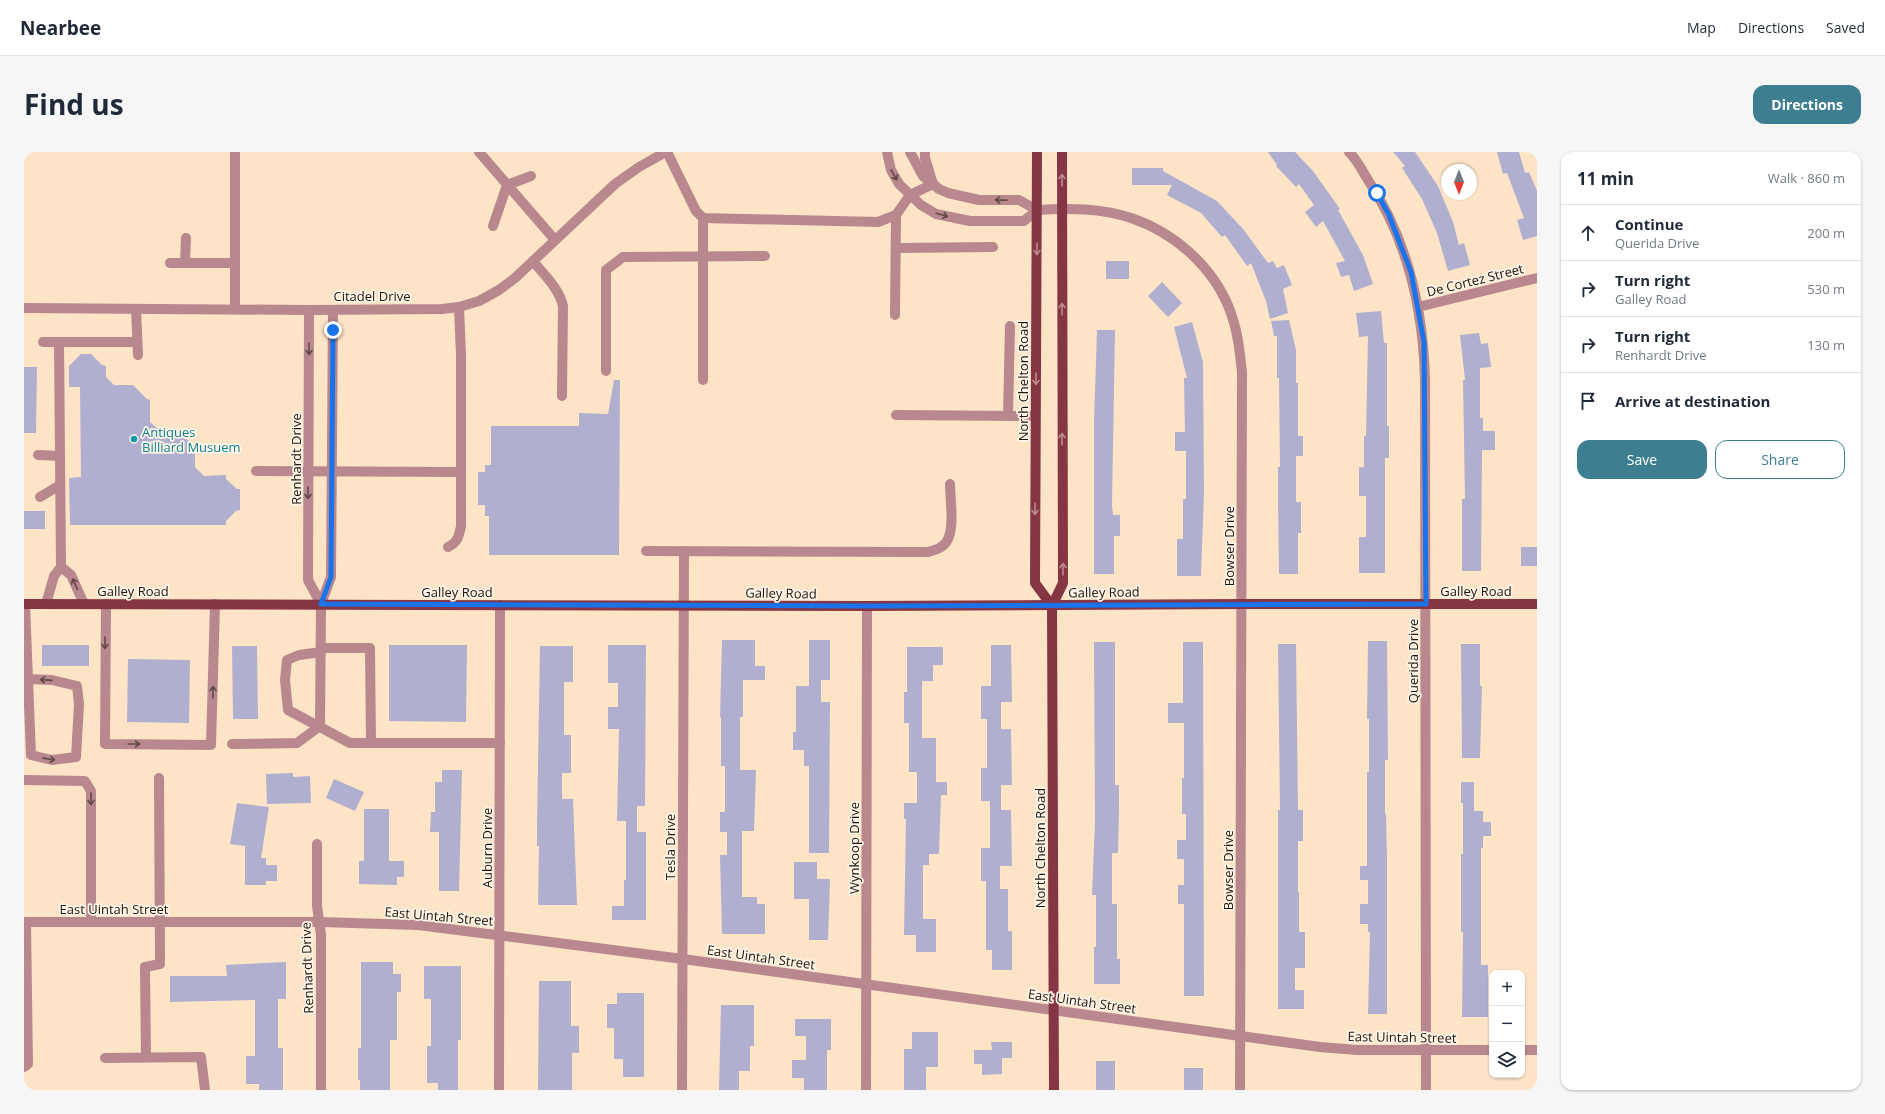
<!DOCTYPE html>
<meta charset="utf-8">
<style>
:root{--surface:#fff;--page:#f6f6f7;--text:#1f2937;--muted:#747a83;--line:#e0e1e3;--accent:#3d7f90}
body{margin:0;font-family:"Open Sans",sans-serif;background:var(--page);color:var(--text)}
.controls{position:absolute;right:12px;bottom:12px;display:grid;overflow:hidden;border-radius:8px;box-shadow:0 1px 3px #0004}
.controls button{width:36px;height:36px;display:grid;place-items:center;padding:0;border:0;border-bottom:1px solid var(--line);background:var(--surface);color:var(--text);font:20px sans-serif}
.compass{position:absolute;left:1417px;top:12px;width:36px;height:36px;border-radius:50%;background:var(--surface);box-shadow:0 1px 3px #0004;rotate:180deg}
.stop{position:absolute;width:12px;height:12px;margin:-9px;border:3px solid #1a73e8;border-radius:50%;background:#fff}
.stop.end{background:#1a73e8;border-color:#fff;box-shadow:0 1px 4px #0008}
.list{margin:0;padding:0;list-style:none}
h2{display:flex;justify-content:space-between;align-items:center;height:52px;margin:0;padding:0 16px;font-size:17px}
h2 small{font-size:13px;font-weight:400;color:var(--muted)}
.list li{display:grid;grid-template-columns:26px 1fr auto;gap:12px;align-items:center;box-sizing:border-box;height:56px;padding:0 16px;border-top:1px solid var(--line)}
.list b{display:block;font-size:15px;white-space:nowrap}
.list p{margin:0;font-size:13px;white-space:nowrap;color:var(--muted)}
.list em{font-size:13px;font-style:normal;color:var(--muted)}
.actions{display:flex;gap:8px;padding:12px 16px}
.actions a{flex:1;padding:9px 0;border:1px solid var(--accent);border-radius:12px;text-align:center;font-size:14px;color:var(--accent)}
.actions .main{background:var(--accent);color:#fff}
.icon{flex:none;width:22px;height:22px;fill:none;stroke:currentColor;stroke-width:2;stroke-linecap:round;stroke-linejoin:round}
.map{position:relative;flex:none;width:1513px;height:938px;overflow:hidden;border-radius:12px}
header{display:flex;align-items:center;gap:24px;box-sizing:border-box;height:56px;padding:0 20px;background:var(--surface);border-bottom:1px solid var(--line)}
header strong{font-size:19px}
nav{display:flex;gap:22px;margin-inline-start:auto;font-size:14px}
.intro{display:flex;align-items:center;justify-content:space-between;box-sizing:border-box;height:96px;padding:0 24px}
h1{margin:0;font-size:28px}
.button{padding:10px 18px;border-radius:12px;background:var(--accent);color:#fff;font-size:14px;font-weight:700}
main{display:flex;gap:24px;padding:0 24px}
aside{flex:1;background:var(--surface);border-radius:12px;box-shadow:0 1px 3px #0004}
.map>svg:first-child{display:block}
.building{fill:#b1afd0}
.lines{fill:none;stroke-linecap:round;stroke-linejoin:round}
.minor{stroke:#b8888e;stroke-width:10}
.major{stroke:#863545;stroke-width:10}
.oneway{stroke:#634946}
.oneway2{stroke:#bc8b8e}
.route{stroke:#1a73e8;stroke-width:5}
.culture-dot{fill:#0f9aa8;stroke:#fef4e8;stroke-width:1.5}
.labels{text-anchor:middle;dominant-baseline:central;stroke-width:3.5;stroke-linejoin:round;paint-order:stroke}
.street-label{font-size:13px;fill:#1e150b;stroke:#fef4e8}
.culture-label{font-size:13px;fill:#0d838f;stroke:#fef4e8;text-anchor:start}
</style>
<header>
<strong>Nearbee</strong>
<nav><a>Map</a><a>Directions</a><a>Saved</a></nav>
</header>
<div class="intro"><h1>Find us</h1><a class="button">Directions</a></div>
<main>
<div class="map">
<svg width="1513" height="938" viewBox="0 0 1513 938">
<rect width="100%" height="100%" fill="#fde4c7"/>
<g class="building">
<polygon points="1244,0 1271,0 1289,19 1316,57 1314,58 1339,103 1349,132 1330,139 1325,123 1317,125 1312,111 1321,109 1299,69 1292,75 1281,60 1290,53 1275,32 1272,35 1252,14 1253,13"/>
<polygon points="1369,0 1391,0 1414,34 1429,70 1435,93 1440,91 1446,113 1424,119 1413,81 1398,47 1378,16 1381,14"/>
<polygon points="1473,0 1495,0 1501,21 1505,20 1513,39 1513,84 1499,88 1493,68 1500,66 1483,21 1479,22"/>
<polygon points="1108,16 1139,16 1139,19 1193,49 1219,77 1244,111 1249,109 1253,116 1260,113 1268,133 1259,137 1264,161 1246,167 1242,149 1227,111 1223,114 1201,83 1198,85 1177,61 1143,43 1148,33 1108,33"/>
<rect x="1082" y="109" width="23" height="18"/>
<polygon points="1138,130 1158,151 1144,165 1124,144"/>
<polygon points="1357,159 1360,191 1363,191 1363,274 1365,274 1365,306 1361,306 1361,421 1335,421 1335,385 1342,385 1342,344 1335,344 1335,315 1340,315 1340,284 1342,284 1344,184 1335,185 1332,161"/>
<polygon points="1265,168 1272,198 1272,231 1274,231 1274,284 1279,284 1279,304 1272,304 1272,350 1277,350 1277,381 1274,381 1274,422 1255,422 1254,345 1254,315 1256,315 1255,226 1253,226 1253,184 1250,184 1247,169"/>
<polygon points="1168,170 1179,210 1180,340 1177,424 1153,424 1153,387 1159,387 1159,347 1162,347 1162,299 1151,299 1151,280 1161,280 1160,226 1163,226 1150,175"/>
<polygon points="1073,178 1091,178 1088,353 1089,363 1096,363 1096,384 1090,384 1090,422 1070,422 1070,269"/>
<polygon points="1455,181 1457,192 1464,191 1467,215 1456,216 1456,266 1459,266 1459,279 1471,279 1471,298 1458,298 1457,419 1438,419 1438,347 1441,347 1439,228 1441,228 1436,183"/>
<polygon points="57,202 67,202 78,213 82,214 82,225 90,233 109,233 123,247 126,248 126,270 135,278 156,278 157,282 171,295 171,315 180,324 202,323 202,327 213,337 216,337 216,358 212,359 202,369 202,373 46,373 45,326 57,325 56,235 45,235 45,214"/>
<polygon points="0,215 13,215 12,281 0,281"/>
<polygon points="590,228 596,228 595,403 465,403 465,364 461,364 461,353 454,353 454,320 461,320 461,313 467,313 467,274 555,274 555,261 584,262"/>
<rect x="0" y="359" width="21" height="18"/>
<rect x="1497" y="395" width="16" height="19"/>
<polygon points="698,488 731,488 731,514 741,514 741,528 719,528 719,565 716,565 716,618 732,618 730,679 718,679 718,745 733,745 733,752 741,752 741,782 698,782 696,703 703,703 703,680 696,680 696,660 701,660 701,614 697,614 697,565 696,565"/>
<polygon points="785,488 806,488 806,528 797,528 797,550 806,550 805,701 785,701 785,614 780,614 780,598 769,598 769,580 772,580 772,534 785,534"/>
<polygon points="1344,489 1363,489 1364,608 1361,608 1361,662 1362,662 1363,705 1363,862 1344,862 1346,780 1344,780 1344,772 1336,772 1336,752 1344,752 1344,728 1336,728 1336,714 1343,714 1343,620 1345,620 1345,567 1343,567"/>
<polygon points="1070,490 1091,490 1091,633 1095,633 1095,659 1094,701 1088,701 1088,752 1093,752 1093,807 1096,807 1096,832 1070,832 1070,795 1072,795 1072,743 1068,743 1071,669"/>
<polygon points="1159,490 1179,490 1180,844 1160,844 1160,752 1154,752 1154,733 1160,733 1160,707 1153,707 1153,688 1162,688 1162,662 1158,662 1158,626 1160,626 1160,571 1144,571 1144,551 1159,551"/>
<polygon points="1254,492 1272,492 1274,658 1279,658 1279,689 1274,689 1274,740 1275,740 1275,780 1281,780 1281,816 1271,816 1271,838 1280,838 1280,857 1254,857 1254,658 1256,658"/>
<polygon points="1437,492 1456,492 1456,534 1458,534 1456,606 1438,606"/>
<rect x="18" y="493" width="47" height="21"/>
<polygon points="365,493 443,493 442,570 365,569"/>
<polygon points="584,493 622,493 621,654 613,654 613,680 622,680 622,768 588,768 588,754 600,754 600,728 602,728 602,669 593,669 595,577 584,577 584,555 594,555 594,531 584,531"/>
<polygon points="967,493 987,493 988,550 977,550 977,577 987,577 988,633 977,633 977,658 987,658 988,714 976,714 976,737 984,737 984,779 988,779 988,818 968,818 968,798 962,798 962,729 957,729 957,696 966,696 966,649 957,649 957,616 963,616 963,567 957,567 957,534 967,534"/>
<polygon points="208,494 233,494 234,567 209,567"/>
<polygon points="516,494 549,494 549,530 540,530 540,583 547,583 547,621 538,621 538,647 549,647 553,753 514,753 515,694 513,694 513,674"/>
<polygon points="883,495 919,495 919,513 909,513 909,529 898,529 898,586 912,586 912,630 923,630 923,643 917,643 915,702 905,702 905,713 899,713 899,767 912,767 912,800 892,800 892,783 880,783 882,667 880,667 880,651 893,651 893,620 885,620 885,571 880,571 880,540 883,540"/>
<polygon points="104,507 166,508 165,571 103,570"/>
<polygon points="418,618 438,618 435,739 415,739 415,680 406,680 407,660 411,660 411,630 418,630"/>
<polygon points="269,621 269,625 286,624 287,651 243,652 242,622"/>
<polygon points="310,627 340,640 331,659 302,646"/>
<polygon points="1437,630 1450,630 1450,659 1459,659 1459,670 1467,670 1467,684 1459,684 1459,696 1457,696 1457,813 1464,813 1464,865 1438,865 1439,780 1437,780 1437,702 1439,702 1439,651 1437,651"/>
<polygon points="213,651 245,655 237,706 242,706 242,713 253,713 253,729 242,729 242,733 221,733 221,694 206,692"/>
<polygon points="340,657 365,657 365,709 380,709 380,725 373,725 373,733 335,732 335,709 340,709"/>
<polygon points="770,710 793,710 793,727 806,727 804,788 785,788 785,747 770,747"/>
<polygon points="262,810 262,847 254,847 254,896 259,896 259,938 235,938 235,932 222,932 222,904 231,904 231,848 146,850 146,824 203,824 202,813"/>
<polygon points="337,810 369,810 369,822 377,822 377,840 373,840 373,888 366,888 366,938 336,938 336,928 334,928 334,896 337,896"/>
<polygon points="400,814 437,814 437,888 434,888 434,938 414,938 414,931 403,931 403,894 407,894 407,847 400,847"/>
<polygon points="515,829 547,829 547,874 555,874 555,901 548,901 548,938 514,938"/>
<polygon points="593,841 620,841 620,925 599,925 599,907 590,907 590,876 583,876 583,852 593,852"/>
<polygon points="697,853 730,853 730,894 726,894 726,919 715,919 715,938 695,938"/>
<polygon points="771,867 807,867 807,898 803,898 803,938 780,938 780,926 768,926 768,908 782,908 782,884 771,884"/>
<polygon points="888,880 914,880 914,915 902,915 902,938 880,938 880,897 888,897"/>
<polygon points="967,890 988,890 988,906 978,906 978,922 958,923 958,912 950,912 950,898 968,898"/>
<rect x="1072" y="909" width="19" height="29"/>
<rect x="1160" y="916" width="19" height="22"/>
</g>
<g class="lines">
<g class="minor">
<polyline points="455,0 531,88"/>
<polyline points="643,0 672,59 679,66 854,70 872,63 871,163"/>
<polyline points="863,0 867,18 875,32 897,53 912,62 946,69 1000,69 1013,58"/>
<polyline points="886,0 899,24 915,37 924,41 955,48 995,48 1013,58"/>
<path d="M1325,0C1333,8 1338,18 1344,28C1384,88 1399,156 1401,227L1402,938"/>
<path d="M1013,58C1045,56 1077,56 1107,66C1155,82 1197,122 1210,171C1215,187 1216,203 1218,220L1216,938"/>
<polyline points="872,63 886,43 909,32 901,6 901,0"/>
<polyline points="679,66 679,228"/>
<polyline points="469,74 483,33 507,24"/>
<polyline points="872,96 969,95"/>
<path d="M509,109C520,123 535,136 539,154L538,244"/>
<polyline points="146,111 211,111"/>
<polyline points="161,111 162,86"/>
<polyline points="1394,155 1513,126"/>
<polyline points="0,156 285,158 418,157 435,155 455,149 475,138 491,126 591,32 615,15 642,0"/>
<polyline points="112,157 114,203"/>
<polyline points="211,157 211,0"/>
<polyline points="285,158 284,428 297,452"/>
<polyline points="19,190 113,190"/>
<polyline points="582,219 582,118 599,105 741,104"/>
<polyline points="872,263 1011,264"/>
<polyline points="984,263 986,174"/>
<polyline points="14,303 36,304"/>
<polyline points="232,319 437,320"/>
<polyline points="16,345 36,333"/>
<path d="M424,395C434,390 435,384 437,374V203L435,155"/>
<path d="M622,399L904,400C911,398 919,396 923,389C931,376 926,347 926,332"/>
<polyline points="37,415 47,423 60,452"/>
<polyline points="1,452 7,603 28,608 52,605 55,552 53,534 28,528 4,527"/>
<polyline points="22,452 30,424 37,415 35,190"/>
<polyline points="82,452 81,592 187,593 191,452"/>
<polyline points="297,496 346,496 347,591"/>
<polyline points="297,500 275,503 263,508 261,528 264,558 326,591 476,591"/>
<polyline points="296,574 297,452 307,425 309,158"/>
<polyline points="208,592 273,591 296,574"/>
<polyline points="0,628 61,629 67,639 67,770"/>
<polyline points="293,692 293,754 297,783 297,938"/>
<polyline points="0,770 295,770 394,773 659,807 1296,895 1333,898 1468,898"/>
<polyline points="1498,898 1513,898"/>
<polyline points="122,905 121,815 136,812 135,626"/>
<polyline points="81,906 177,905 181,938"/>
<polyline points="0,915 4,912 2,770"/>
<polyline points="475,938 476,453"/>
<polyline points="658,938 660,399"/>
<polyline points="842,938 843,454"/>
</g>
<g class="major">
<polyline points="1013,0 1011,431 1028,454"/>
<polyline points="0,452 843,454 1218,452 1513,452"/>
<polyline points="1030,938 1028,454 1039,431 1038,0"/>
</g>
</g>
<defs><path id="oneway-shaft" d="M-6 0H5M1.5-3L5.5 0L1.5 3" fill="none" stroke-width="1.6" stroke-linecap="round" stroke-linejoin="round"/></defs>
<g class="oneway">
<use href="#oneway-shaft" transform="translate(870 23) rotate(61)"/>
<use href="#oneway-shaft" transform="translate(977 48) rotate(-179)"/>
<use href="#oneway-shaft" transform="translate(918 63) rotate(16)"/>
<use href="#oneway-shaft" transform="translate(285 197) rotate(90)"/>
<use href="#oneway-shaft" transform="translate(284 341) rotate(90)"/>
<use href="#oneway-shaft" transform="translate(51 432) rotate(-114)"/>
<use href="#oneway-shaft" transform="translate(81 491) rotate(90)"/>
<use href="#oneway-shaft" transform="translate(22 528) rotate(-176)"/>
<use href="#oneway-shaft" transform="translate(189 540) rotate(-88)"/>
<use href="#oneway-shaft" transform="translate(110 592)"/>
<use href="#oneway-shaft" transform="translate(25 607) rotate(8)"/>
<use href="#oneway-shaft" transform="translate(67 647) rotate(90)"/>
</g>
<g class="oneway2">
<use href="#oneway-shaft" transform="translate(1038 28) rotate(-90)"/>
<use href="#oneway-shaft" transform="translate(1013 97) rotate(91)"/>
<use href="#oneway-shaft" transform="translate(1038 157) rotate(-90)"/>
<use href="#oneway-shaft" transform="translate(1012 227) rotate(91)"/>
<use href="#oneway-shaft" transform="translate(1038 287) rotate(-90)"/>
<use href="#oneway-shaft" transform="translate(1011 357) rotate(90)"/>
<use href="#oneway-shaft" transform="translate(1039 417) rotate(-90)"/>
</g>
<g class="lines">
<polyline class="route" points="309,178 307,425 297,452 843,454 1402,452 1400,190 1387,120 1365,63 1353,41"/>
</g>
<circle class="culture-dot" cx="110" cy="287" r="4"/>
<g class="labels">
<g class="street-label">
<text transform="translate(1451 128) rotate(-14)">De Cortez Street</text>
<text x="348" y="144">Citadel Drive</text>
<text transform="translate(999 229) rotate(-90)">North Chelton Road</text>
<text transform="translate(272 307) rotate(-90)">Renhardt Drive</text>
<text transform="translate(1205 394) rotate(-90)">Bowser Drive</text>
<text x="109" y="439">Galley Road</text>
<text x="1452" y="439">Galley Road</text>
<text x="433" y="440">Galley Road</text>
<text transform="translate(1080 440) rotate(-1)">Galley Road</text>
<text transform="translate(757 441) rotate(1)">Galley Road</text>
<text transform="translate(1389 509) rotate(-90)">Querida Drive</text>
<text transform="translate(646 695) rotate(-90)">Tesla Drive</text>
<text transform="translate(463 696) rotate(-90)">Auburn Drive</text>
<text transform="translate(830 696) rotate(-90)">Wynkoop Drive</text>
<text transform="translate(1016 696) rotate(-90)">North Chelton Road</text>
<text transform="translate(1204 718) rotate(-90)">Bowser Drive</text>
<text x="90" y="757">East Uintah Street</text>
<text transform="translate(415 764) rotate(5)">East Uintah Street</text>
<text transform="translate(737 805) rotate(8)">East Uintah Street</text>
<text transform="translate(283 816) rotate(-92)">Renhardt Drive</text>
<text transform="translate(1058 849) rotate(8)">East Uintah Street</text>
<text transform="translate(1378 885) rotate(1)">East Uintah Street</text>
</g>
<g class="culture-label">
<text x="118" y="280">Antiques<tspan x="118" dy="15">Billiard Musuem</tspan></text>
</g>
</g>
</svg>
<div class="controls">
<button>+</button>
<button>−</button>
<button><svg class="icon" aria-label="layers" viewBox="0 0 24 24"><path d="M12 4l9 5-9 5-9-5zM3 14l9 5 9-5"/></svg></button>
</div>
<svg class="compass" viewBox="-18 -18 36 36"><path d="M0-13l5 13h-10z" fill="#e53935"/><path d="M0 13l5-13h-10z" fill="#747a83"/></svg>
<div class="stop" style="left:1353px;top:41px"></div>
<div class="stop end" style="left:309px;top:178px"></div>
</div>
<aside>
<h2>11 min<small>Walk · 860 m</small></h2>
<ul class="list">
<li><svg class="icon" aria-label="ahead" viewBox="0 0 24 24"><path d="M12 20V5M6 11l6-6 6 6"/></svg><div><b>Continue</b><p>Querida Drive</p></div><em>200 m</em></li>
<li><svg class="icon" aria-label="right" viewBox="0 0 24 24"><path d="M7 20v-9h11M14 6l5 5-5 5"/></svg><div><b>Turn right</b><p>Galley Road</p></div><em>530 m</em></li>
<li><svg class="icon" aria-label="right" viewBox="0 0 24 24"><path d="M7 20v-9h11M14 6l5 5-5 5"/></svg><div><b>Turn right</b><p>Renhardt Drive</p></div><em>130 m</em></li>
<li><svg class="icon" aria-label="arrive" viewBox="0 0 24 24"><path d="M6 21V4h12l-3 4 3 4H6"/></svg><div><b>Arrive at destination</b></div></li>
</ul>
<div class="actions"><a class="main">Save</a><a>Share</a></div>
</aside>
</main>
